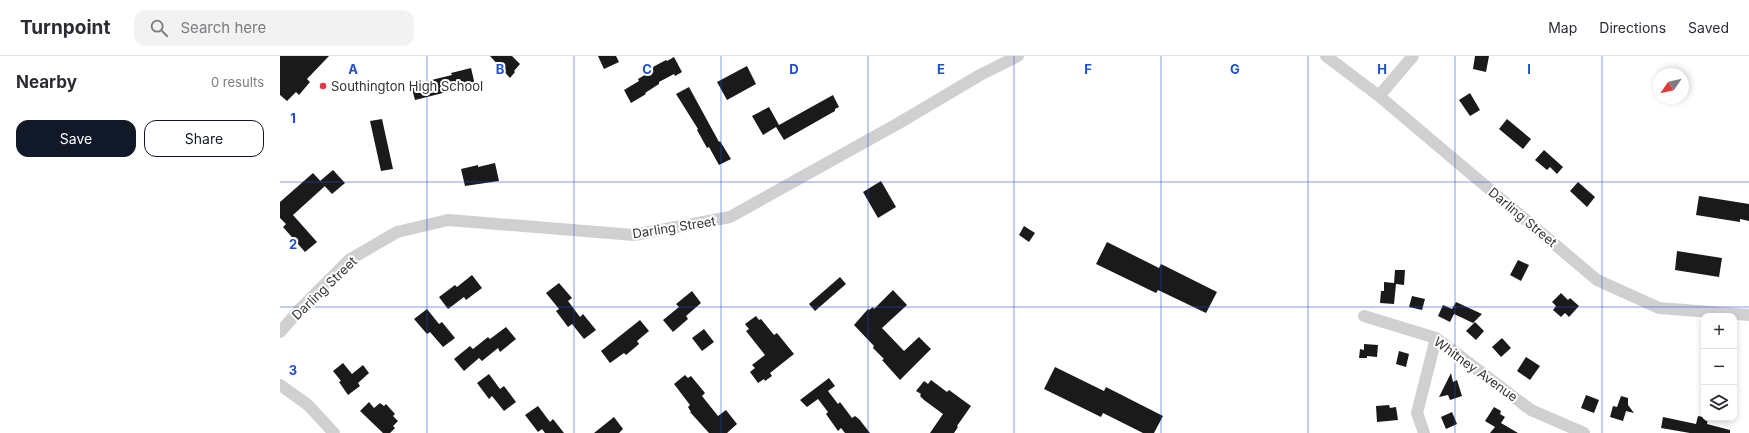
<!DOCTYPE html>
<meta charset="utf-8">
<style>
:root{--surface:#fff;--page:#f2f2f3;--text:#2b2b33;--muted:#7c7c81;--line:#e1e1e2;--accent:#111827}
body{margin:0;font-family:Inter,sans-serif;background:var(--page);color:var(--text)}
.controls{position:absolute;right:12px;bottom:12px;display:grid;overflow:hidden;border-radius:8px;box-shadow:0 2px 6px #0003}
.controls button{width:36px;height:36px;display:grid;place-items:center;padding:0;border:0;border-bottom:1px solid var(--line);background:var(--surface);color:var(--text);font:20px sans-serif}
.compass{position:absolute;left:1373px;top:12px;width:36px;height:36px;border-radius:50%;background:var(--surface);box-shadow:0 2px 6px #0003;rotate:236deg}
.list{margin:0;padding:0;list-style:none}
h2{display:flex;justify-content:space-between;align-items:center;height:52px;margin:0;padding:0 16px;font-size:17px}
h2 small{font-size:13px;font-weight:400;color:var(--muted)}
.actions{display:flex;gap:8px;padding:12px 16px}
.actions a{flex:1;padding:9px 0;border:1px solid var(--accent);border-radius:12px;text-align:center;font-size:14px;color:var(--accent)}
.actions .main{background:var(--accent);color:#fff}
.icon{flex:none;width:22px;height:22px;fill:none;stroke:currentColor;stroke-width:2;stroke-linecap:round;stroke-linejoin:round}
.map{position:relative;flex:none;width:1469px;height:377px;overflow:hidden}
header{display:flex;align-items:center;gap:24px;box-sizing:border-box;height:56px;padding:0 20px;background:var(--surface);border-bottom:1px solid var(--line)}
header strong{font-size:19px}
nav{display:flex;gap:22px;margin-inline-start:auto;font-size:14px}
.search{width:280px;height:36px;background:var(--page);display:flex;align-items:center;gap:10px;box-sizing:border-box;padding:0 14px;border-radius:12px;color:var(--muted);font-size:15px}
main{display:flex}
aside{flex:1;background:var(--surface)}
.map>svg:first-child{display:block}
.building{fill:#1a1a1a}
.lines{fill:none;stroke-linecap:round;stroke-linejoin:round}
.minor{stroke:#d0d0d0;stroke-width:12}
.grid{fill:none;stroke:#1d4ed8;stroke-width:1;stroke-opacity:0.55}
.poi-dot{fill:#e63946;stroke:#fff;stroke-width:1.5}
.labels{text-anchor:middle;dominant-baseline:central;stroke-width:4;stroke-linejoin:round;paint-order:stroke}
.poi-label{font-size:13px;fill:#333;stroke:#fff;text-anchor:start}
.street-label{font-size:13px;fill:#333;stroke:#fff}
.grid-label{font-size:13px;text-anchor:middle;font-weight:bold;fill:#1d4ed8;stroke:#fff;stroke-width:4;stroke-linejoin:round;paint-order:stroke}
</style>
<header>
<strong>Turnpoint</strong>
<div class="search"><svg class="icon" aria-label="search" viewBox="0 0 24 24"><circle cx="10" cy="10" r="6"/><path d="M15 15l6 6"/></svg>Search here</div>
<nav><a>Map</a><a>Directions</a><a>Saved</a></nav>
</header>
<main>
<aside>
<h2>Nearby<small>0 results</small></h2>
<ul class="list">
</ul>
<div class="actions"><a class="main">Save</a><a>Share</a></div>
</aside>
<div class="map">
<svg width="1469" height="377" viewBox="0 0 1469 377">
<rect width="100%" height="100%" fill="#fff"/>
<g class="building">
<polygon points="0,0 49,0 27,23 30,26 19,39 16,36 7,45 0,39"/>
<polygon points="210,0 232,0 240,8 234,15 235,16 230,22"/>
<polygon points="318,0 336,0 339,6 324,13"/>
<polygon points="1195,0 1209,0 1206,16 1193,13"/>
<polygon points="394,1 402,16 395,20 394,18 379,26 379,28 365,37 366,38 351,47 344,34 359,25 358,23 373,14 371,12 386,4 387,5"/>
<polygon points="467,10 476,28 447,44 437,26"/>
<polygon points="191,12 195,29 135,44 131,29 172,19 171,17"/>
<polygon points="409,31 439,86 440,85 451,103 439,109 429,91 427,92 417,74 418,73 396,38"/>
<polygon points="1190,37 1200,54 1190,60 1179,44"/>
<polygon points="553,39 559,51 555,53 555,55 504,84 496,71 483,79 472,60 489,51 499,69"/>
<polygon points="102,63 113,113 101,115 90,65"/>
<polygon points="1227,63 1251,83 1243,93 1219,73"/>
<polygon points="1264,94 1283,111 1277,118 1270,111 1267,114 1255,104"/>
<polygon points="215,107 219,125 185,130 181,113 198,109 198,111"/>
<polygon points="53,114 65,127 52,138 40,125"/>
<polygon points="33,117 45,130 13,159 37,186 25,196 3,171 6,168 0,162 0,146"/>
<polygon points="601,125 616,151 598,162 583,136"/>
<polygon points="1298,126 1315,141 1307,151 1290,135"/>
<polygon points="1419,140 1469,148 1469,165 1460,163 1460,166 1416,159"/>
<polygon points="744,170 755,177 749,186 739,179"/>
<polygon points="827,186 879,212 881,208 937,236 926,257 878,234 876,237 816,208"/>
<polygon points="1397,195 1442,202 1439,221 1395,214"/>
<polygon points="1238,204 1249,209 1241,225 1230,219"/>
<polygon points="1115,214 1125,214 1124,229 1116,228 1114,248 1100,247 1101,235 1104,235 1104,226 1114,227"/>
<polygon points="192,219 202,232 186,244 184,241 168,253 159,241 175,229 177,231"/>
<polygon points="560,221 566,228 535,255 529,248"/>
<polygon points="279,227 292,242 288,245 300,261 303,258 316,274 304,283 292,268 288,271 276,255 279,253 266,237"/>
<polygon points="613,234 627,249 602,272 624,295 639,281 651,293 620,324 602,304 604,303 593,292 594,290 574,269 588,253 589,254 593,251 594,253"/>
<polygon points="412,235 421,247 406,260 408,263 393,276 383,264 399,251 396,248"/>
<polygon points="1281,237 1288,244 1290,242 1299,250 1289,261 1285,257 1281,261 1273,254 1276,250 1272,246"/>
<polygon points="1132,240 1145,243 1142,254 1129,251"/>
<polygon points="1176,246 1202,258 1193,267 1174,258 1170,266 1158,260 1163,249 1172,253"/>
<polygon points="147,253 159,268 162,266 175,282 163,291 150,276 147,278 134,263"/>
<polygon points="476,260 479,264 481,263 494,279 497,277 514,298 490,317 492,320 485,325 484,323 478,327 470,316 475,312 472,309 485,299 466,275 469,273 465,268"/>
<polygon points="360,264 369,275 357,285 359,288 346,299 344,297 330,307 321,295"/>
<polygon points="1195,266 1204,275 1196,284 1186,275"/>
<polygon points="226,271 236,283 220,296 218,292 202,305 199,302 184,315 174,303 190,290 193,293 208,281 210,283"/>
<polygon points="424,273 434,286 422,295 412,282"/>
<polygon points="1222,282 1231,292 1221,301 1212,291"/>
<polygon points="1084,288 1098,289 1097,301 1087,300 1087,302 1079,302 1080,293 1084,294"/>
<polygon points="1119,295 1129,298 1126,311 1116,308"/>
<polygon points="1246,301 1260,310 1250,324 1237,315"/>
<polygon points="63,307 72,318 83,309 89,317 78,327 80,330 68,339 59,326 61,325 53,315"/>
<polygon points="775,311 824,335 826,331 883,360 874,377 863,377 823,357 821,361 764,333"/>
<polygon points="1171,317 1173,326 1177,324 1182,340 1170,344 1168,339 1159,341"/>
<polygon points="209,318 220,333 224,330 236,346 224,355 212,340 209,343 197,327"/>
<polygon points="405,319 408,322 411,320 425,337 422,340 438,360 446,354 457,368 447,377 429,377 410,356 411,356 408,351 410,349 394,328"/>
<polygon points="549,322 555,330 548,335 558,348 560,346 572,362 575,360 579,363 590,377 565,377 561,372 558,375 546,358 548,356 538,343 527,351 520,344"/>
<polygon points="651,324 667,336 669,334 691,350 677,370 678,371 674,377 650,377 663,358 644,344 640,340 641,338 636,335 644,325 648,328"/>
<polygon points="1306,339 1319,344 1314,357 1301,352"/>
<polygon points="1341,340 1348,342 1348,349 1354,357 1346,355 1343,365 1330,361 1333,350 1337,351"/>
<polygon points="89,346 94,352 100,347 104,350 106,348 115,358 113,360 118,365 113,370 115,372 110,377 103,377 80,355"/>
<polygon points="1109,349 1110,352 1116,351 1118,364 1097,366 1096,350"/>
<polygon points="258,350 270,366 273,363 284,377 265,377 262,373 258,376 245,359"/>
<polygon points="1214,351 1221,355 1220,358 1225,361 1221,367 1238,377 1210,377 1215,371 1205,365"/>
<polygon points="1172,356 1177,368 1166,373 1161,361"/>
<polygon points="1418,360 1428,362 1427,368 1450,374 1450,377 1410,377 1381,372 1383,361 1416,368"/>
<polygon points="334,361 343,373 339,377 314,377"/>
</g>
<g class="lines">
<g class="minor">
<polyline points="1046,0 1099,40 1317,224 1379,252 1469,259"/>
<polyline points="1099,40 1133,0"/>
<polyline points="1084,260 1156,282 1251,354 1304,377"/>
<polyline points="0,276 21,252 69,204 117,176 168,164 354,179 450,161 619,67 700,19 738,0"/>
<polyline points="0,329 28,349 54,377"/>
<polyline points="1144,377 1137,357 1156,282"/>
</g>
</g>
<path class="grid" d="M147,0V377M294,0V377M441,0V377M588,0V377M734,0V377M881,0V377M1028,0V377M1175,0V377M1322,0V377M0,126H1469M0,251H1469"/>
<circle class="poi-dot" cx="43" cy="30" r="4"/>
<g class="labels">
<g class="poi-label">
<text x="51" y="30">Southington High School</text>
</g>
<g class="street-label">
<text transform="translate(1243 161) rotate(40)">Darling Street</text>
<text transform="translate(394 171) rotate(-9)">Darling Street</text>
<text transform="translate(44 232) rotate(-44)">Darling Street</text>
<text transform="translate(1196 313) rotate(36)">Whitney Avenue</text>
</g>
</g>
<g class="grid-label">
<text x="73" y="18">A</text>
<text x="220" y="18">B</text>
<text x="367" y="18">C</text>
<text x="514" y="18">D</text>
<text x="661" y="18">E</text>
<text x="808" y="18">F</text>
<text x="955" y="18">G</text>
<text x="1102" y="18">H</text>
<text x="1249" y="18">I</text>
<text x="13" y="67">1</text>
<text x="13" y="193">2</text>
<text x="13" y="319">3</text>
</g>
</svg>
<div class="controls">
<button>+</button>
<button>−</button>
<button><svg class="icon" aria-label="layers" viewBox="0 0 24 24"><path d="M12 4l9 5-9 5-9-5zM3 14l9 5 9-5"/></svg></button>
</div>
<svg class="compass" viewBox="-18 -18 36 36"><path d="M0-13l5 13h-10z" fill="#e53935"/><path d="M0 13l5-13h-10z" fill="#7c7c81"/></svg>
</div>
</main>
